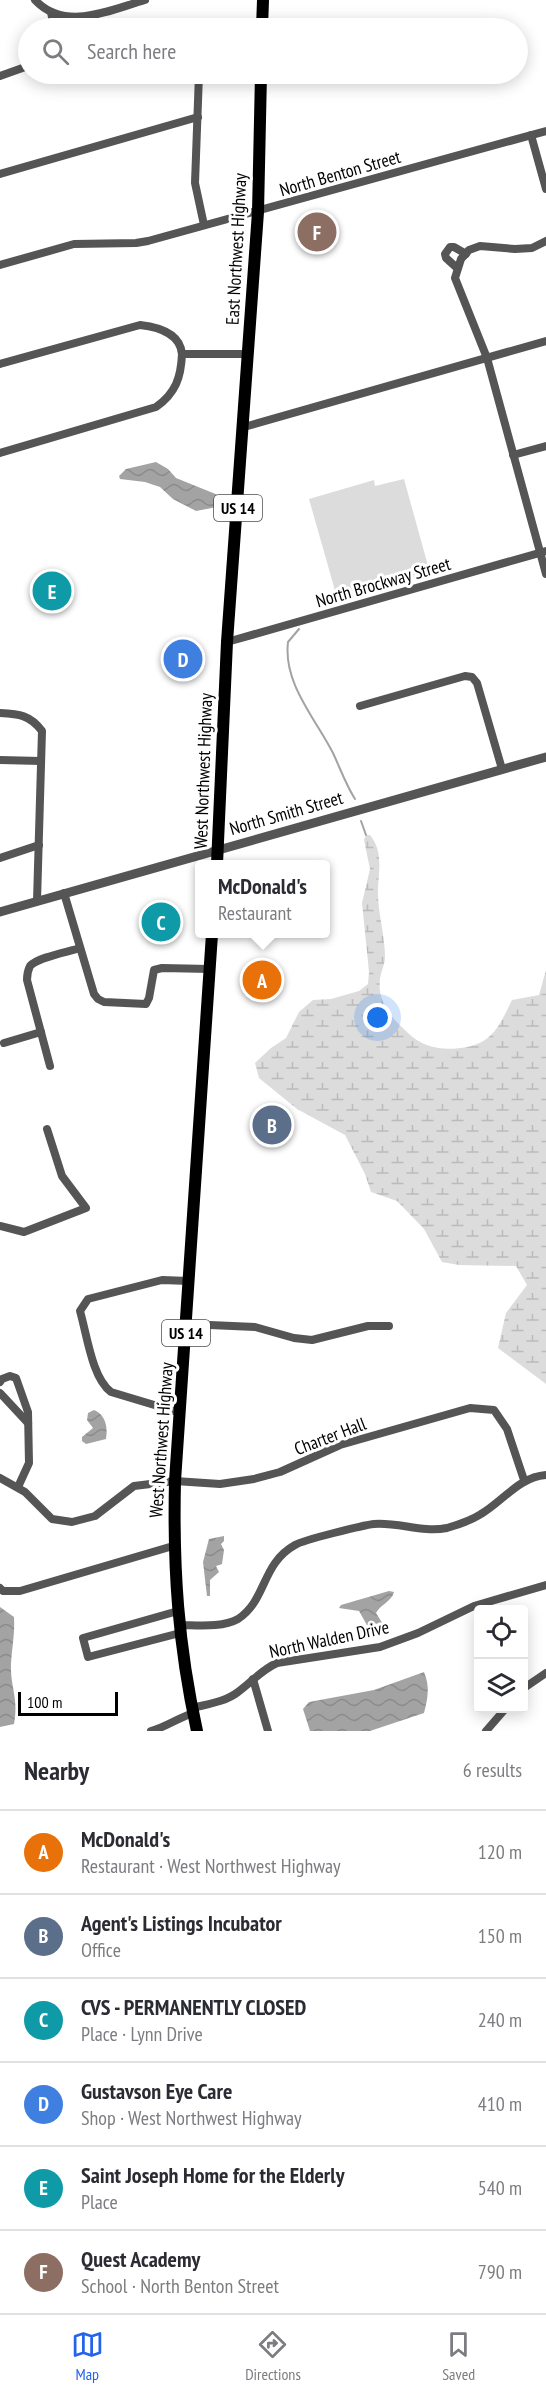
<!DOCTYPE html>
<meta charset="utf-8">
<style>
:root{--surface:#fff;--page:#f7f7f7;--text:#2b2b33;--muted:#7c7c81;--line:#e1e1e2;--accent:#2563eb}
body{margin:0;font-family:"PT Sans Narrow",sans-serif;background:var(--page);color:var(--text)}
.controls{position:absolute;right:18px;bottom:18px;display:grid;overflow:hidden;border-radius:6px;box-shadow:0 3px 15px #0003}
.controls button{width:54px;height:54px;display:grid;place-items:center;padding:0;border:0;border-bottom:2px solid var(--line);background:var(--surface);color:var(--text);font:30px sans-serif}
.scale{position:absolute;left:18px;bottom:15px;width:100px;box-sizing:border-box;padding-left:6px;border:3px solid #000;border-top:0;font-size:16px;line-height:21px;white-space:nowrap;color:#000;-webkit-text-stroke:4px #fff;paint-order:stroke}
.you{position:absolute;left:378px;top:1018px;width:21px;height:21px;margin:-15px;border:4px solid #fff;border-radius:50%;background:#1a73e8;box-shadow:0 0 0 9px #1a73e833}
.badge{display:grid;place-items:center;width:39px;height:39px;border-radius:50%;background:var(--accent);color:#fff;font-size:20px;font-weight:700}
.pin{position:absolute;translate:-50% -50%;border:3px solid #fff;box-shadow:0 2px 6px #0006}
.popup{position:absolute;left:195px;top:860px;width:135px;height:78px;box-sizing:border-box;display:grid;place-content:center;border-radius:6px;background:var(--surface);filter:drop-shadow(0 2px 4px #0005);font-size:20px;white-space:nowrap;color:var(--muted)}
.popup b{font-size:22px;color:var(--text)}
.popup::after{content:'';position:absolute;left:50%;top:100%;margin-left:-12px;border:12px solid transparent;border-top-color:var(--surface)}
.list{margin:0;padding:0;list-style:none}
h2{display:flex;justify-content:space-between;align-items:center;height:78px;margin:0;padding:0 24px;font-size:26px}
h2 small{font-size:20px;font-weight:400;color:var(--muted)}
.list li{display:grid;grid-template-columns:39px 1fr auto;gap:18px;align-items:center;box-sizing:border-box;height:84px;padding:0 24px;border-top:2px solid var(--line)}
.list b{display:block;font-size:22px;white-space:nowrap}
.list p{margin:0;font-size:20px;white-space:nowrap;color:var(--muted)}
.list em{font-size:20px;font-style:normal;color:var(--muted)}
.icon{flex:none;width:33px;height:33px;fill:none;stroke:currentColor;stroke-width:2;stroke-linecap:round;stroke-linejoin:round}
.map{position:relative;flex:none;width:546px;height:1731px;overflow:hidden}
.search{position:absolute;background:var(--surface);box-shadow:0 3px 15px #0003;left:18px;right:18px;top:18px;height:66px;display:flex;align-items:center;gap:15px;box-sizing:border-box;padding:0 21px;border-radius:33px;color:var(--muted);font-size:22px}
.sheet{height:582px;background:var(--surface)}
nav{display:flex;justify-content:space-around;align-items:center;box-sizing:border-box;height:84px;border-top:2px solid var(--line);background:var(--surface);font-size:16px;color:var(--muted)}
nav a{display:grid;justify-items:center;gap:3px}
nav .on{color:var(--accent)}
.map>svg:first-child{display:block}
.wetland{fill:url(#wetland-marsh)}
.park{fill:#dcdcdc}
.water{fill:url(#water-waves)}
.lines{fill:none;stroke-linecap:round;stroke-linejoin:round}
.stream{stroke:#a3a3a3;stroke-width:2}
.minor{stroke:#555;stroke-width:8}
.tertiary{stroke:#555;stroke-width:9}
.primary{stroke:#000;stroke-width:12}
.labels{text-anchor:middle;dominant-baseline:central;stroke-width:6;stroke-linejoin:round;paint-order:stroke}
.shield{fill:#fff;stroke:#4c4c4c;stroke-width:1.5}
.shield-label{font-size:16px;font-weight:bold;fill:#000}
.street-label{font-size:18px;fill:#000;stroke:#fff}
</style>
<div class="map">
<svg width="546" height="1731" viewBox="0 0 546 1731">
<defs>
<pattern id="wetland-marsh" width="20" height="14" patternUnits="userSpaceOnUse" patternTransform="scale(1.5)"><rect width="20" height="14" fill="#dcdcdc"/><path d="M1 5h8M5 5V1M11 12h8M15 12V8" fill="none" stroke="#bbb"/></pattern>
<pattern id="water-waves" width="16" height="10" patternUnits="userSpaceOnUse" patternTransform="scale(1.5)"><rect width="16" height="10" fill="#a3a3a3"/><path d="M0 5q4-4 8 0t8 0" fill="none" stroke="#8b8b8b"/></pattern>
</defs>
<rect width="100%" height="100%" fill="#fff"/>
<path class="wetland" d="M366,835H370C383,851 379,869 378,888C377,911 385,934 385,957C385,964 381,971 380,979C377,1003 392,1018 408,1033C424,1049 446,1051 467,1047C494,1042 501,1022 512,1000L539,995L546,970V1384L498,1348L506,1313L527,1285L516,1266L459,1265L442,1262L424,1229L397,1201L371,1192L365,1174L345,1135L297,1109L259,1078L255,1063L271,1048L286,1038L299,1012L313,1000L331,999L359,991L368,984L369,972L362,903L370,869L364,840Z"/>
<polygon class="park" points="404,479 430,573 338,601 309,499 374,480 375,486"/>
<g class="water">
<polygon points="156,462 168,469 176,478 218,495 217,507 196,511 173,499 160,487 145,482 120,479 119,476 126,469"/>
<path d="M94,1410C106,1415 108,1428 106,1439L86,1444L82,1441V1437L93,1428L87,1420L88,1413Z"/>
<polygon points="224,1536 224,1541 221,1544 224,1550 222,1564 216,1566 219,1572 210,1580 210,1596 207,1596 203,1562 209,1539"/>
<path d="M389,1591L394,1592C392,1601 380,1605 376,1613L386,1629L385,1633L372,1634L359,1611L339,1608L341,1605Z"/>
<path d="M0,1607L14,1617C15,1633 12,1647 11,1664C10,1686 19,1699 14,1724L0,1727Z"/>
<path d="M424,1672C430,1686 428,1698 424,1713L370,1731H310L303,1709L309,1702L374,1690Z"/>
</g>
<g class="lines">
<g class="stream">
<path d="M299,629L288,642C283,683 315,718 333,753C340,768 346,785 355,799"/>
<polyline points="361,821 366,835"/>
</g>
<g class="minor">
<path d="M35,0C65,32 110,10 145,0"/>
<polyline points="51,12 54,28"/>
<polyline points="199,74 195,183 204,225"/>
<polyline points="0,76 28,66"/>
<polyline points="531,135 546,189"/>
<polyline points="0,174 198,117"/>
<polyline points="546,241 532,248 515,249 480,246 469,250 461,259 455,278 487,358 546,574"/>
<polyline points="0,265 74,244 136,243 148,241 546,131"/>
<polyline points="457,268 446,258 445,254 450,247 454,247 466,254"/>
<path d="M0,364L140,325C158,327 180,333 182,354H248"/>
<polyline points="244,427 546,341"/>
<path d="M0,453L156,407C176,393 181,377 182,354"/>
<polyline points="513,455 546,446"/>
<polyline points="227,642 546,551"/>
<polyline points="360,706 465,676 472,677 477,683 502,769"/>
<path d="M0,713C19,714 30,715 42,731L37,901"/>
<polyline points="0,760 41,761"/>
<polyline points="0,858 39,845"/>
<polyline points="64,893 94,994 98,999 104,1002 146,1004 149,998 154,970 162,968 210,969"/>
<polyline points="4,1043 41,1032"/>
<path d="M50,1066L27,980C27,976 28,970 30,966C38,957 68,952 80,948"/>
<polyline points="0,1226 24,1232 86,1208 62,1176 47,1129"/>
<polyline points="187,1324 255,1327 294,1338 312,1340 368,1326 389,1326"/>
<polyline points="0,1382 2,1379 10,1376 16,1378 28,1412 29,1463 18,1487"/>
<polyline points="0,1393 28,1423"/>
<path d="M181,1413L111,1392C92,1378 87,1335 80,1311L88,1299L162,1280L189,1281"/>
<polyline points="0,1478 25,1492 52,1519 72,1522 95,1516 134,1486 175,1481 220,1484 254,1479 280,1472 340,1445 470,1408 494,1410 507,1429 524,1480"/>
<polyline points="0,1588 3,1591 20,1591 173,1546"/>
<polyline points="178,1611 83,1638 88,1657 180,1633"/>
<path d="M179,1625C197,1625 222,1628 238,1619C267,1600 261,1564 295,1545C303,1540 364,1525 374,1524C399,1522 422,1533 447,1528C457,1525 472,1520 481,1514C503,1501 519,1477 546,1475"/>
<polyline points="253,1679 268,1731"/>
<polyline points="524,1688 546,1673"/>
<path d="M192,1708C208,1704 225,1702 238,1692C252,1682 261,1670 277,1663L380,1647L418,1633L474,1606L546,1585"/>
<path d="M151,1731C166,1727 178,1718 193,1713"/>
<polyline points="486,1731 506,1708"/>
</g>
<polyline class="tertiary" points="0,912 546,757"/>
<g class="primary">
<polyline points="262,28 263,0"/>
<polyline points="217,864 227,642 258,212 261,74"/>
<path d="M197,1731C178,1645 173,1568 175,1481L212,934"/>
</g>
</g>
<g class="labels">
<g class="shield">
<rect x="214" y="495" width="48" height="26" rx="4.5"/>
<rect x="162" y="1320" width="48" height="26" rx="4.5"/>
</g>
<g class="shield-label">
<text x="238" y="508">US 14</text>
<text x="186" y="1333">US 14</text>
</g>
<g class="street-label">
<text transform="translate(340 173) rotate(-16)">North Benton Street</text>
<text transform="translate(236 249) rotate(-87)">East Northwest Highway</text>
<text transform="translate(383 582) rotate(-16)">North Brockway Street</text>
<text transform="translate(203 771) rotate(-88)">West Northwest Highway</text>
<text transform="translate(286 813) rotate(-16)">North Smith Street</text>
<text transform="translate(330 1436) rotate(-21)">Charter Hall</text>
<text transform="translate(161 1440) rotate(-86)">West Northwest Highway</text>
<text transform="translate(329 1639) rotate(-12)">North Walden Drive</text>
</g>
</g>
</svg>
<div class="controls">
<button><svg class="icon" aria-label="locate" viewBox="0 0 24 24"><circle cx="12" cy="12" r="6"/><path d="M12 2v4M12 18v4M2 12h4M18 12h4"/></svg></button>
<button><svg class="icon" aria-label="layers" viewBox="0 0 24 24"><path d="M12 4l9 5-9 5-9-5zM3 14l9 5 9-5"/></svg></button>
</div>
<div class="scale">100 m</div>
<div class="you"></div>
<div class="pin badge" style="left:262px;top:980px;background:#e8710a">A</div>
<div class="popup"><b>McDonald's</b>Restaurant</div>
<div class="pin badge" style="left:272px;top:1125px;background:#5c6f8a">B</div>
<div class="pin badge" style="left:161px;top:922px;background:#0f9aa8">C</div>
<div class="pin badge" style="left:183px;top:659px;background:#3f7fe0">D</div>
<div class="pin badge" style="left:52px;top:591px;background:#0f9aa8">E</div>
<div class="pin badge" style="left:317px;top:232px;background:#8d6e63">F</div>
<div class="search"><svg class="icon" aria-label="search" viewBox="0 0 24 24"><circle cx="10" cy="10" r="6"/><path d="M15 15l6 6"/></svg>Search here</div>
</div>
<section class="sheet">
<h2>Nearby<small>6 results</small></h2>
<ul class="list">
<li><span class="badge" style="background:#e8710a">A</span><div><b>McDonald's</b><p>Restaurant · West Northwest Highway</p></div><em>120 m</em></li>
<li><span class="badge" style="background:#5c6f8a">B</span><div><b>Agent's Listings Incubator</b><p>Office</p></div><em>150 m</em></li>
<li><span class="badge" style="background:#0f9aa8">C</span><div><b>CVS - PERMANENTLY CLOSED</b><p>Place · Lynn Drive</p></div><em>240 m</em></li>
<li><span class="badge" style="background:#3f7fe0">D</span><div><b>Gustavson Eye Care</b><p>Shop · West Northwest Highway</p></div><em>410 m</em></li>
<li><span class="badge" style="background:#0f9aa8">E</span><div><b>Saint Joseph Home for the Elderly</b><p>Place</p></div><em>540 m</em></li>
<li><span class="badge" style="background:#8d6e63">F</span><div><b>Quest Academy</b><p>School · North Benton Street</p></div><em>790 m</em></li>
</ul>
</section>
<nav>
<a class="on"><svg class="icon" aria-label="map" viewBox="0 0 24 24"><path d="M3 6l6-2 6 2 6-2v14l-6 2-6-2-6 2zM9 4v14M15 6v14"/></svg>Map</a>
<a><svg class="icon" aria-label="directions" viewBox="0 0 24 24"><path d="M12 3l9 9-9 9-9-9zM9 14v-3h6M13 9l2 2-2 2"/></svg>Directions</a>
<a><svg class="icon" aria-label="saved" viewBox="0 0 24 24"><path d="M7 4h10v16l-5-4-5 4z"/></svg>Saved</a>
</nav>
